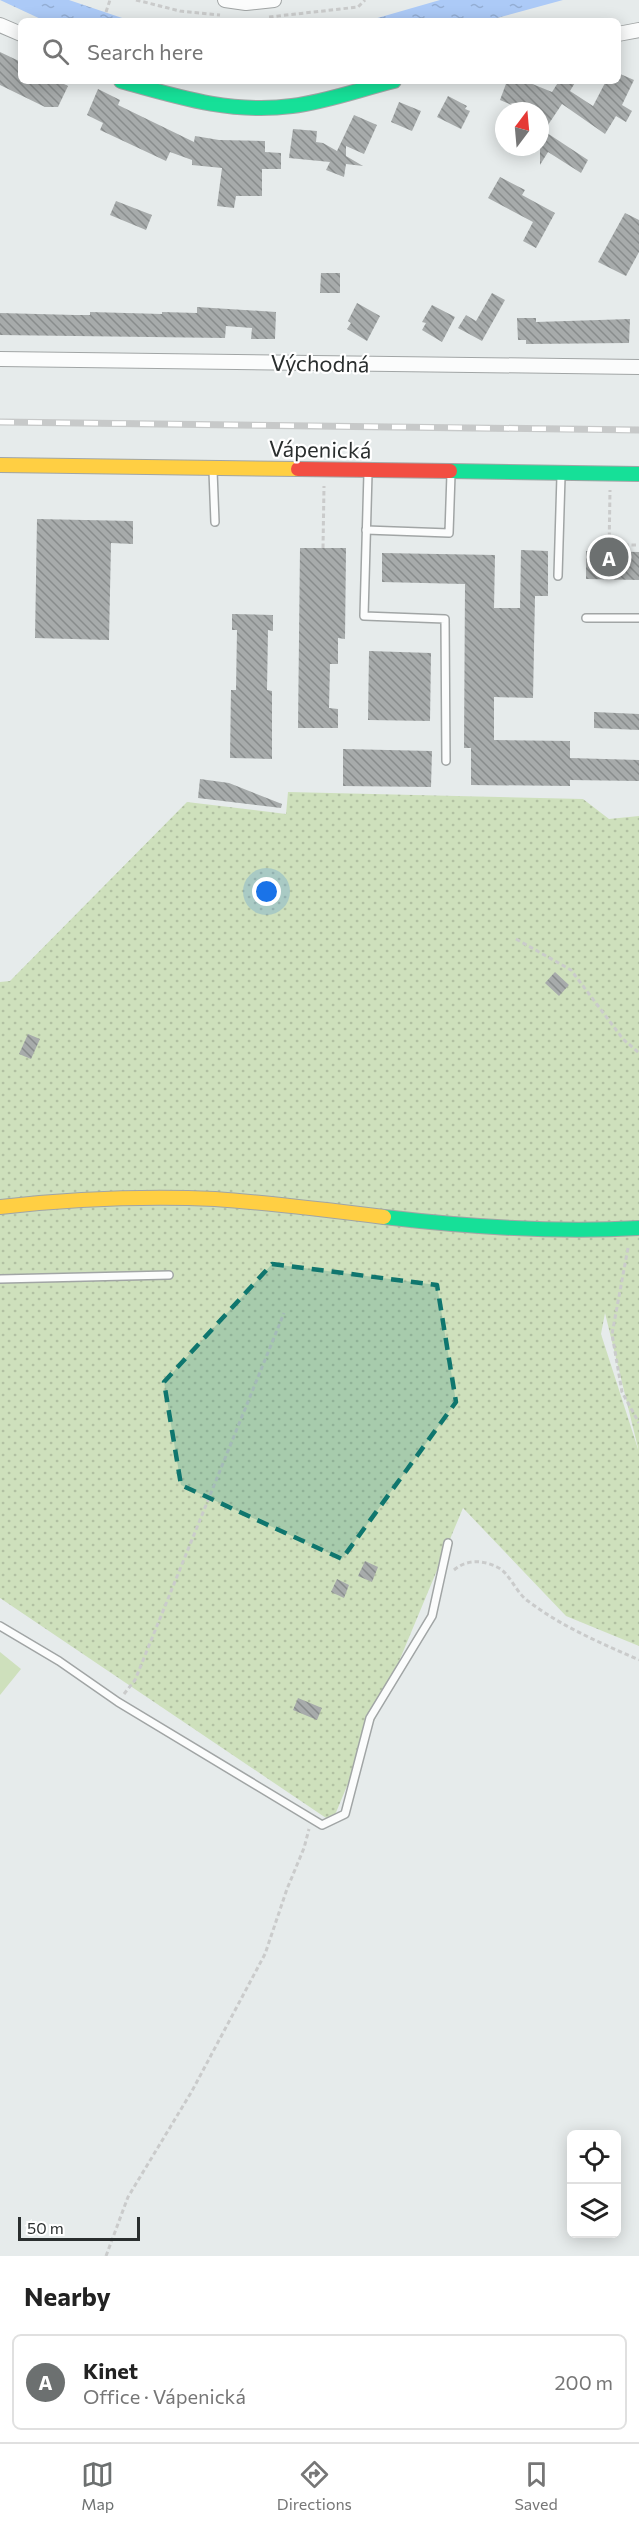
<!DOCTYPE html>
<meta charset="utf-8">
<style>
:root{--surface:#fff;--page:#f6f6f6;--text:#222;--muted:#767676;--line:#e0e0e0;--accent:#6c7070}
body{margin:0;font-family:Commissioner,sans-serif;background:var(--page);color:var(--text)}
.controls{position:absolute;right:18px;bottom:18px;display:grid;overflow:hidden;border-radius:9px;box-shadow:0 3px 15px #0003}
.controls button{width:54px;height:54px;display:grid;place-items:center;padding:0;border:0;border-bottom:2px solid var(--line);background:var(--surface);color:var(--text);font:30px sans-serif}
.compass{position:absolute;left:495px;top:102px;width:54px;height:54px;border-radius:50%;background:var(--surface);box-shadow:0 3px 15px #0003;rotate:16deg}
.scale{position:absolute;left:18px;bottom:15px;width:122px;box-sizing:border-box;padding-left:6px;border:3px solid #2a2e2e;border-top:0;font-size:16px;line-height:21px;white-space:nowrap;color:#2a2e2e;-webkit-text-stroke:4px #fff;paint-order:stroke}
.you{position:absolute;left:267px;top:892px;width:21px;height:21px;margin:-15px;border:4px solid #fff;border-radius:50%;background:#1a73e8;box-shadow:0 0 0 9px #1a73e833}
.badge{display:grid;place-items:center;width:39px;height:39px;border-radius:50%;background:var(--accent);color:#fff;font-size:20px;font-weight:700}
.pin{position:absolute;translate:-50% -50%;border:3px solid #fff;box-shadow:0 2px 6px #0006}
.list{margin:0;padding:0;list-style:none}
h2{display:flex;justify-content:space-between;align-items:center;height:78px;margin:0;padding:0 24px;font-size:26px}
h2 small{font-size:20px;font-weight:400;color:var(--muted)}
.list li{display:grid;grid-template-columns:39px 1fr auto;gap:18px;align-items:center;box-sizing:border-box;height:96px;margin:0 12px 12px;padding:0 12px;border:2px solid var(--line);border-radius:9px}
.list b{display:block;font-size:22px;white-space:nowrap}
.list p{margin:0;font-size:20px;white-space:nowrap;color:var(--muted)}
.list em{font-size:20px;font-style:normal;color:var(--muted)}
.icon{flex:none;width:33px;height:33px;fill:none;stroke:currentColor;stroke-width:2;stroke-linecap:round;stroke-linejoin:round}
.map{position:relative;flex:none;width:639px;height:2256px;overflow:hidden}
.search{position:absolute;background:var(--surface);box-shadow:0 3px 15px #0003;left:18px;right:18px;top:18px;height:66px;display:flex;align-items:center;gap:15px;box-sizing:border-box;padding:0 21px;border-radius:9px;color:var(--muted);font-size:22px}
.sheet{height:186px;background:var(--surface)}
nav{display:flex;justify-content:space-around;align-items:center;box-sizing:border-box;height:84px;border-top:2px solid var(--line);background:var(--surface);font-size:16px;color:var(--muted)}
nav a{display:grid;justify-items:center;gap:3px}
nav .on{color:var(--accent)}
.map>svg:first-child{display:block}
.grass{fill:url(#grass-dots);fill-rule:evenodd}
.pitch{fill:#cee0bc}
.water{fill:url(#water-ripples)}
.building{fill:url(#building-back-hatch)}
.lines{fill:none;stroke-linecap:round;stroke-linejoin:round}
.lane-casing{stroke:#a1a5a5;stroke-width:10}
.street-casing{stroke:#a1a5a5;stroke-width:16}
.fast-casing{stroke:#a1a5a5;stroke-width:16}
.slow-casing{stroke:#a1a5a5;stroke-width:16}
.jam-casing{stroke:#a1a5a5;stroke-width:16}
.path{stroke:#cacbcb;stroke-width:3;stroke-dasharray:4.5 3;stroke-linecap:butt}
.lane{stroke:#fbfcfc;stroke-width:7}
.street{stroke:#fbfcfc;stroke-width:14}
.fast{stroke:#16e098;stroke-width:14}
.slow{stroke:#ffcf43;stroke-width:14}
.jam{stroke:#f24e42;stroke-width:14}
.rail-casing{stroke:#c7c9c9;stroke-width:7}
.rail{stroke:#fff;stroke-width:4.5;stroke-dasharray:14;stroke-linecap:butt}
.marked{fill:#0f766e;fill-opacity:0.2;stroke:#0f766e;stroke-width:4.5;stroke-dasharray:12 8;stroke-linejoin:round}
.labels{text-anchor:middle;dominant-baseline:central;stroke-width:4.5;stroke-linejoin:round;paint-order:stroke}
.street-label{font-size:22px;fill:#2a2e2e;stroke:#fff}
</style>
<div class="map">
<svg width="639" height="2256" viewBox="0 0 639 2256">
<defs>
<pattern id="grass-dots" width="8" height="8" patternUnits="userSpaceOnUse" patternTransform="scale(1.5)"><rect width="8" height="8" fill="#cee0bc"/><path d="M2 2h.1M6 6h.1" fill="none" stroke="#b1c0a2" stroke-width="1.8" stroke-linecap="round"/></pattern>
<pattern id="water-ripples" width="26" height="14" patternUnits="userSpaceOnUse" patternTransform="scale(1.5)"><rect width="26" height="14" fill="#accaf7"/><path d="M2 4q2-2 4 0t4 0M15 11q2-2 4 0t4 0" fill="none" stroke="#94aed4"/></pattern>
<pattern id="building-back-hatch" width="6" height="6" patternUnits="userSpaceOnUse" patternTransform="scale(1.5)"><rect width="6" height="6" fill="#a7abab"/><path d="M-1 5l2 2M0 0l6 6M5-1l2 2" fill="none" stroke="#888c8c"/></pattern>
</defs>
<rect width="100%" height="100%" fill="#e6ebeb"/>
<path class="grass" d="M288,792L583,799L609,819L639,816V1646L566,1616L463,1508L332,1822L0,1598V982L10,981L187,802L286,814ZM605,1313L638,1448V1449L601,1334Z"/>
<polygon class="pitch" points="0,1652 21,1669 0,1695"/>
<g class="water">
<polygon points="0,0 69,0 131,21 45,21"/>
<polygon points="440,0 563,0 486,21 367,21"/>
</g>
<g class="building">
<polygon points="0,52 21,62 21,81 58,81 68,86 58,107 45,107 0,85"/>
<polygon points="618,73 634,80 622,105 632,111 626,122 616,116 605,134 562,104 544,131 588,160 581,173 548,152 540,165 540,111 526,111 500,100 507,81 525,81 552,92 559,81 576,81 570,91 593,106 606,81 618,81"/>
<polygon points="98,89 120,100 118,105 194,142 195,136 219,140 265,141 265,152 281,153 281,169 262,169 262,196 236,196 234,208 217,206 222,168 192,165 192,160 170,152 166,161 100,130 103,123 87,115"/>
<polygon points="448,96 467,106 465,109 470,111 461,129 437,117"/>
<polygon points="399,102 421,111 412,131 391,122"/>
<polygon points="354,115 377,125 364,154 346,146 346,156 363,166 346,164 344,177 326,170 330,162 289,158 293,129 317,131 316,142 323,143 337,151"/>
<polygon points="500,177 525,190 522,195 555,213 536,248 523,241 533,222 488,198"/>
<polygon points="116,201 152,215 146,230 110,215"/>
<polygon points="625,213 639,220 639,252 626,276 598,262"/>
<polygon points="321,273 340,273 340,293 320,293"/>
<polygon points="492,293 505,300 482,341 458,328 466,315 476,321"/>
<polygon points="357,303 380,316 367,341 347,329 351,323 348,321"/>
<polygon points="432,305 455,317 442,342 422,330 426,323 422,322"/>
<polygon points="197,307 276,312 275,339 251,339 252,328 226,326 225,338 0,335 0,313 75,315 90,315 90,312 162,314 162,312 197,313"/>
<polygon points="517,318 536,318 536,322 630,319 629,343 526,344 526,340 518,340"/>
<polygon points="37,519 133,521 133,544 111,543 109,640 35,638"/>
<polygon points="300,548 346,548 345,639 338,638 338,664 330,664 329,708 338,709 338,728 298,728"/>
<polygon points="521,550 548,551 548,596 535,596 533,698 494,697 494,740 570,741 570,758 639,760 639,781 570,780 570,786 471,785 471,748 464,748 465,584 382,582 382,553 495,555 494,608 520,608"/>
<polygon points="586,551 639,552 639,580 586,579"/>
<polygon points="232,614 273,615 273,631 268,630 267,690 272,691 272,759 230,758 231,690 236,690 237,630 232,630"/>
<polygon points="369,651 431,653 430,721 368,720"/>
<polygon points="594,712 639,714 639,730 594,728"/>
<polygon points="343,749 432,751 431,787 343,786"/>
<polygon points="200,779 229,783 282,804 281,808 198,798"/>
<polygon points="555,972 569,985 559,996 545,983"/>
<polygon points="28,1034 40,1039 31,1059 19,1054"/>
<polygon points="365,1561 378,1567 372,1582 358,1576"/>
<polygon points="337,1579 349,1585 344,1598 331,1592"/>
<polygon points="298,1698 322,1708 317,1720 293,1710"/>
</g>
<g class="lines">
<defs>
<g id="lane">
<polyline points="213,471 215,522"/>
<polyline points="368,473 364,616 445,619 446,761"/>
<polyline points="366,530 449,533 451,474"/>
<polyline points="558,576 561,476"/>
<polyline points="586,618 639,618"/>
<polyline points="0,1279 169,1275"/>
<polyline points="0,1626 59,1661 118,1702 322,1825 345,1814 370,1718 432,1616 448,1543"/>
</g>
<g id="street">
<polyline points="225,0 246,3 274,0"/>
<polyline points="0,25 21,34"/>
<polyline points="618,34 639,30"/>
<polyline points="0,359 639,367"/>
</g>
<g id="fast">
<path d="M121,81C178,97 231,114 292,106C326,102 361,89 394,81"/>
<polyline points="450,471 639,474"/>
<path d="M384,1217C469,1227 553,1233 639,1228"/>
</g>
<g id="slow">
<polyline points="0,465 298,469"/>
<path d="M0,1207C72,1199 143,1196 215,1199C272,1203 328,1210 384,1217"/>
</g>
<polyline id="jam" points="298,469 450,471"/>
</defs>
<use href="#lane" class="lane-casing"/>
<use href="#street" class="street-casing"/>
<use href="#fast" class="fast-casing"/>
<use href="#slow" class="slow-casing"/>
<use href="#jam" class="jam-casing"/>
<g class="path">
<polyline points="136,0 180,11 220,15"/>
<polyline points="106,12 110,0"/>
<polyline points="269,17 358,7 365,0"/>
<polyline points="609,545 639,545"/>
<polyline points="323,548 324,486"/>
<polyline points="609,552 610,490"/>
<polyline points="516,939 571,970 623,1039 639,1053"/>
<polyline points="628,1248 612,1334 622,1392 639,1423"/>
<path d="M454,1570C467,1559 483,1560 497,1567C510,1573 516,1593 528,1601C562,1627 601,1643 639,1660"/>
<polyline points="124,1694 135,1680 284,1313"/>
<polyline points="106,2256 128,2197 192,2091 265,1954 287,1889 304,1848 309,1829"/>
</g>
<use href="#lane" class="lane"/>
<use href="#street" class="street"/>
<use href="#fast" class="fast"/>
<use href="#slow" class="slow"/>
<use href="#jam" class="jam"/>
<defs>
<polyline id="rail" points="0,422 639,430"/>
</defs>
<use href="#rail" class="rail-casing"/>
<use href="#rail" class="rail"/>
</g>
<path class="marked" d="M272,1264L437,1285L456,1402L342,1559L181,1485L164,1382Z"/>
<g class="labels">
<g class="street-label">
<text transform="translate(320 363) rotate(1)">Východná</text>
<text transform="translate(320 449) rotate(1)">Vápenická</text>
</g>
</g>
</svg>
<div class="controls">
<button><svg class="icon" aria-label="locate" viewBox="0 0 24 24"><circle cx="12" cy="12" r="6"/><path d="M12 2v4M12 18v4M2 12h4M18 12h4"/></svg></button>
<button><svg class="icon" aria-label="layers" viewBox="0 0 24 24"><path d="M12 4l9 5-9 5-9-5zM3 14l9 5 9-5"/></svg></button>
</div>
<svg class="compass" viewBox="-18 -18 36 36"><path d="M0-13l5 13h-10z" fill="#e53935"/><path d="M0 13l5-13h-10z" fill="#767676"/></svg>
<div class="scale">50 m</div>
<div class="you"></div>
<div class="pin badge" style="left:609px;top:557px">A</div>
<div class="search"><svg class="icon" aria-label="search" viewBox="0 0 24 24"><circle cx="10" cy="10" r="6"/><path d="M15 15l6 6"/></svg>Search here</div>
</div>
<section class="sheet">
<h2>Nearby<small></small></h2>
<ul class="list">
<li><span class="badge">A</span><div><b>Kinet</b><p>Office · Vápenická</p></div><em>200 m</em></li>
</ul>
</section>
<nav>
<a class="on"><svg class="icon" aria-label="map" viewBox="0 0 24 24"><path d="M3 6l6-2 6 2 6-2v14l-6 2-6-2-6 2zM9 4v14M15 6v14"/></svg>Map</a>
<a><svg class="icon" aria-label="directions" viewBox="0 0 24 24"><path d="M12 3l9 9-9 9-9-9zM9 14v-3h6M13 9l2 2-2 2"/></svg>Directions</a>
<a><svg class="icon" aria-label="saved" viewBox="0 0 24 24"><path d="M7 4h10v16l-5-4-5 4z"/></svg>Saved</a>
</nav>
